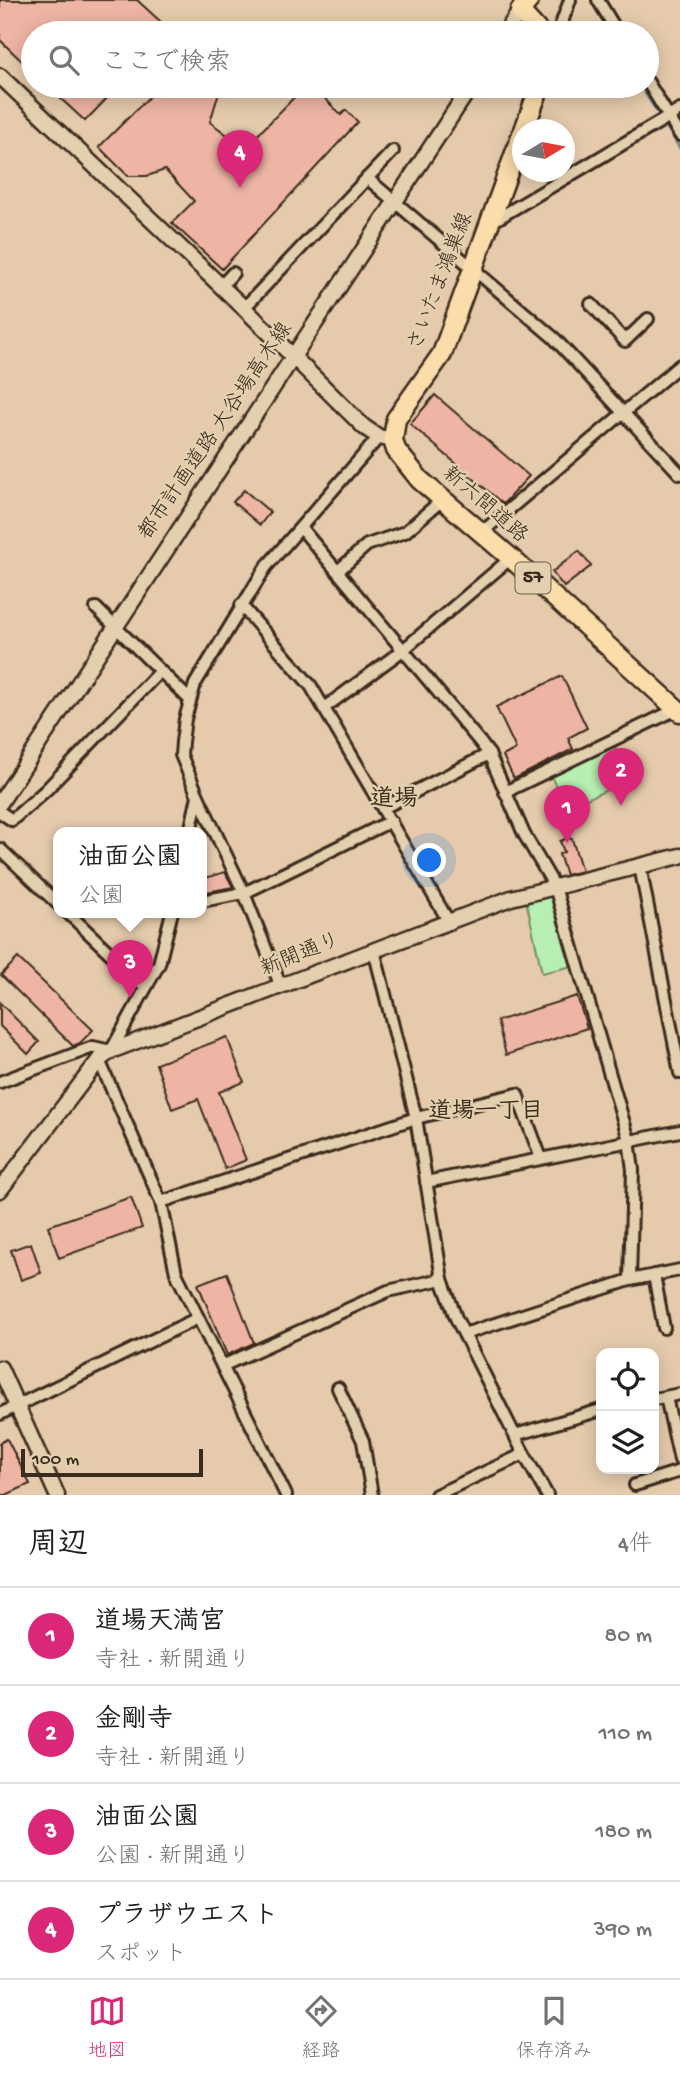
<!DOCTYPE html>
<html lang="ja">
<meta charset="utf-8">
<style>
:root{--surface:#fff;--page:#f6f6f6;--text:#202124;--muted:#757577;--line:#e0e0e0;--accent:#db2777}
body{margin:0;font-family:"Gochi Hand","Klee One",sans-serif;background:var(--page);color:var(--text)}
.controls{position:absolute;right:21px;bottom:21px;display:grid;overflow:hidden;border-radius:14px;box-shadow:0 4px 18px #0003}
.controls button{width:63px;height:63px;display:grid;place-items:center;padding:0;border:0;border-bottom:2px solid var(--line);background:var(--surface);color:var(--text);font:35px sans-serif}
.compass{position:absolute;left:512px;top:119px;width:63px;height:63px;border-radius:50%;background:var(--surface);box-shadow:0 4px 18px #0003;rotate:80deg}
.scale{position:absolute;left:21px;bottom:18px;width:182px;box-sizing:border-box;padding-left:7px;border:4px solid #3b2a1e;border-top:0;font-size:19px;line-height:24px;white-space:nowrap;color:#3b2a1e;-webkit-text-stroke:5px #e3d0ae;paint-order:stroke}
.you{position:absolute;left:430px;top:861px;width:24px;height:24px;margin:-18px;border:5px solid #fff;border-radius:50%;background:#1a73e8;box-shadow:0 0 0 10px #1a73e833}
.badge{display:grid;place-items:center;width:46px;height:46px;border-radius:50%;background:var(--accent);color:#fff;font-size:23px;font-weight:700}
.pin{position:absolute;translate:-50% -58px;filter:drop-shadow(0 2px 4px #0008)}
.pin::after{content:'';position:absolute;top:37px;width:24px;height:21px;background:inherit;clip-path:polygon(0 0,100% 0,50% 100%)}
.popup{position:absolute;left:53px;top:827px;width:154px;height:91px;box-sizing:border-box;display:grid;place-content:center;border-radius:14px;background:var(--surface);filter:drop-shadow(0 2px 5px #0005);font-size:23px;white-space:nowrap;color:var(--muted)}
.popup b{font-size:26px;color:var(--text)}
.popup::after{content:'';position:absolute;left:50%;top:100%;margin-left:-14px;border:14px solid transparent;border-top-color:var(--surface)}
.list{margin:0;padding:0;list-style:none}
h2{display:flex;justify-content:space-between;align-items:center;height:91px;margin:0;padding:0 28px;font-size:30px}
h2 small{font-size:23px;font-weight:400;color:var(--muted)}
.list li{display:grid;grid-template-columns:46px 1fr auto;gap:21px;align-items:center;box-sizing:border-box;height:98px;padding:0 28px;border-top:2px solid var(--line)}
.list b{display:block;font-size:26px;white-space:nowrap}
.list p{margin:0;font-size:23px;white-space:nowrap;color:var(--muted)}
.list em{font-size:23px;font-style:normal;color:var(--muted)}
.icon{flex:none;width:38px;height:38px;fill:none;stroke:currentColor;stroke-width:2;stroke-linecap:round;stroke-linejoin:round}
.map{position:relative;flex:none;width:680px;height:1495px;overflow:hidden}
.search{position:absolute;background:var(--surface);box-shadow:0 4px 18px #0003;left:21px;right:21px;top:21px;height:77px;display:flex;align-items:center;gap:18px;box-sizing:border-box;padding:0 24px;border-radius:38px;color:var(--muted);font-size:26px}
.sheet{height:483px;background:var(--surface)}
nav{display:flex;justify-content:space-around;align-items:center;box-sizing:border-box;height:98px;border-top:2px solid var(--line);background:var(--surface);font-size:19px;color:var(--muted)}
nav a{display:grid;justify-items:center;gap:4px}
nav .on{color:var(--accent)}
.map>svg:first-child{display:block}
.green{fill:#b7eeb1;stroke:#798c68;stroke-width:2}
.lines{fill:none;stroke-linecap:round;stroke-linejoin:round}
.stream{stroke:#6c8598;stroke-width:3.5}
.building{fill:#eeb5a5;stroke:#3b2a1e;stroke-width:2}
.minor-casing{stroke:#3b2a1e;stroke-width:16}
.tertiary-casing{stroke:#3b2a1e;stroke-width:19}
.primary-casing{stroke:#3b2a1e;stroke-width:23}
.minor{stroke:#e3d0ae;stroke-width:10}
.tertiary{stroke:#e3d0ae;stroke-width:14}
.primary{stroke:#faddab;stroke-width:18}
.labels{text-anchor:middle;dominant-baseline:central;stroke-width:5;stroke-linejoin:round;paint-order:stroke}
.shield{fill:#e3d0ae;stroke:#6d5c49;stroke-width:2}
.shield-label{font-size:19px;font-weight:bold;fill:#3b2a1e}
.street-label{font-size:21px;fill:#3b2a1e;stroke:#e3d0ae}
.neighbourhood-label{font-size:23px;font-weight:bold;fill:#3b2a1e;stroke:#e3d0ae}
.quarter-label{font-size:24px;font-weight:bold;fill:#3b2a1e;stroke:#e3d0ae}
</style>
<div class="map">
<svg width="680" height="1495" viewBox="0 0 680 1495">
<rect width="100%" height="100%" fill="#e5cbac"/>
<filter id="ink" filterUnits="userSpaceOnUse"><feTurbulence type="fractalNoise" baseFrequency=".0143" numOctaves="2"/><feDisplacementMap in="SourceGraphic" scale="14" xChannelSelector="R" yChannelSelector="G"/><feConvolveMatrix kernelMatrix="1 2 1 2 8 2 1 2 1" color-interpolation-filters="sRGB"/></filter>
<g filter="url(#ink)">
<g class="green">
<polygon points="614,745 629,780 567,808 551,776"/>
<polygon points="548,896 556,901 573,966 542,973 526,900"/>
</g>
<g class="lines">
<g class="stream">
<polyline points="592,0 610,33"/>
<polyline points="641,86 680,148"/>
</g>
</g>
<g class="building">
<polygon points="0,0 137,0 173,33 33,33 33,72 0,40"/>
<polygon points="47,86 119,86 85,121"/>
<polygon points="160,86 221,86 210,122 245,148 305,86 313,86 341,115 346,110 358,122 222,269 172,223 194,201 165,170 147,176 128,176 99,147"/>
<polygon points="435,395 529,476 503,504 410,424"/>
<polygon points="244,490 270,512 260,525 233,502"/>
<polygon points="579,551 591,566 564,587 552,572"/>
<polygon points="562,676 587,728 568,738 573,749 514,779 503,756 516,749 496,707"/>
<polygon points="568,838 572,839 582,871 566,875 559,854 564,852 560,841"/>
<polygon points="225,872 233,887 202,893 202,879"/>
<polygon points="18,958 93,1030 80,1043 73,1046 1,975"/>
<polygon points="577,996 587,1028 506,1055 497,1021"/>
<polygon points="0,1003 39,1042 28,1054 0,1026"/>
<polygon points="227,1037 244,1082 219,1092 246,1160 225,1169 198,1099 172,1109 156,1064"/>
<polygon points="131,1197 142,1228 59,1258 48,1226"/>
<polygon points="31,1243 41,1273 21,1280 11,1250"/>
<polygon points="227,1273 254,1343 227,1355 198,1284"/>
<polygon points="7,1439 30,1484 6,1495 0,1495 0,1443"/>
</g>
<g class="lines">
<defs>
<g id="minor">
<polyline points="598,0 618,33"/>
<polyline points="558,33 570,0"/>
<polyline points="647,81 680,135"/>
<polyline points="367,178 554,338 680,474"/>
<polyline points="490,223 680,110"/>
<polyline points="221,286 233,273"/>
<polyline points="591,304 625,341 648,319"/>
<polyline points="244,308 393,151"/>
<polyline points="301,528 480,742 489,754 524,834 555,887 629,1140 633,1170 630,1280"/>
<polyline points="481,533 680,365"/>
<polyline points="338,571 367,545 405,532 442,500"/>
<polyline points="241,605 311,686 449,922"/>
<polyline points="96,608 189,699"/>
<polyline points="324,708 403,650 511,558"/>
<polyline points="505,792 677,709"/>
<polyline points="198,796 244,893 281,987"/>
<polyline points="383,808 489,754"/>
<polyline points="0,812 12,820 46,790 160,671"/>
<polyline points="190,832 198,796 181,755 182,742 185,719 195,684 266,567 379,437"/>
<polyline points="0,849 58,904"/>
<polyline points="640,866 680,1073"/>
<polyline points="202,901 244,893 391,821"/>
<polyline points="67,912 145,987"/>
<polyline points="374,950 416,1118 442,1279 456,1318 524,1454 547,1495"/>
<polyline points="99,1060 161,1202 176,1273 286,1495"/>
<polyline points="0,1082 93,1047 111,1051 159,964 172,912"/>
<polyline points="426,1182 680,1131"/>
<polyline points="161,1202 416,1118 517,1094 541,1158"/>
<polyline points="654,1275 664,1328"/>
<polyline points="464,1334 630,1280 680,1270"/>
<polyline points="222,1366 388,1291 442,1279"/>
<polyline points="338,1388 363,1441 372,1495"/>
<polyline points="666,1397 680,1460"/>
<polyline points="654,1399 680,1394"/>
<polyline points="0,1414 198,1318"/>
<polyline points="515,1435 601,1410"/>
<polyline points="635,1485 680,1471"/>
<polyline points="436,1495 524,1454"/>
</g>
<g id="tertiary">
<polyline points="505,33 520,11"/>
<polyline points="0,76 244,308 364,427 379,437 393,440"/>
<polyline points="0,803 471,86"/>
<polyline points="0,1190 99,1060 111,1051 511,898 680,856"/>
<polyline points="0,1368 57,1495"/>
</g>
<g id="primary">
<polyline points="529,0 520,11 540,33"/>
<polyline points="524,130 540,86"/>
<polyline points="522,134 442,354 396,419 393,440 396,450 420,480 511,558 680,712"/>
</g>
</defs>
<use href="#minor" class="minor-casing"/>
<use href="#tertiary" class="tertiary-casing"/>
<use href="#primary" class="primary-casing"/>
<use href="#minor" class="minor"/>
<use href="#tertiary" class="tertiary"/>
<use href="#primary" class="primary"/>
</g>
</g>
<g class="labels">
<rect class="shield" x="515.5" y="562.5" width="35" height="31" rx="5"/>
<g class="shield-label">
<text x="533" y="578">57</text>
</g>
<g class="street-label">
<text transform="translate(442 282) rotate(-69)">さいたま鴻巣線</text>
<text transform="translate(217 432) rotate(-56)">都市計画道路 大谷場高木線</text>
<text transform="translate(484 506) rotate(41)">新六間道路</text>
<text transform="translate(301 956) rotate(-22)">新開通り</text>
</g>
<g class="neighbourhood-label">
<text x="486" y="1112">道場一丁目</text>
</g>
<g class="quarter-label">
<text x="394" y="800">道場</text>
</g>
</g>
</svg>
<div class="controls">
<button><svg class="icon" aria-label="locate" viewBox="0 0 24 24"><circle cx="12" cy="12" r="6"/><path d="M12 2v4M12 18v4M2 12h4M18 12h4"/></svg></button>
<button><svg class="icon" aria-label="layers" viewBox="0 0 24 24"><path d="M12 4l9 5-9 5-9-5zM3 14l9 5 9-5"/></svg></button>
</div>
<svg class="compass" viewBox="-18 -18 36 36"><path d="M0-13l5 13h-10z" fill="#e53935"/><path d="M0 13l5-13h-10z" fill="#757577"/></svg>
<div class="scale">100 m</div>
<div class="you"></div>
<div class="pin badge" style="left:567px;top:843px">1</div>
<div class="pin badge" style="left:621px;top:806px">2</div>
<div class="pin badge" style="left:130px;top:998px">3</div>
<div class="popup"><b>油面公園</b>公園</div>
<div class="pin badge" style="left:240px;top:188px">4</div>
<div class="search"><svg class="icon" aria-label="search" viewBox="0 0 24 24"><circle cx="10" cy="10" r="6"/><path d="M15 15l6 6"/></svg>ここで検索</div>
</div>
<section class="sheet">
<h2>周辺<small>4件</small></h2>
<ul class="list">
<li><span class="badge">1</span><div><b>道場天満宮</b><p>寺社 · 新開通り</p></div><em>80 m</em></li>
<li><span class="badge">2</span><div><b>金剛寺</b><p>寺社 · 新開通り</p></div><em>110 m</em></li>
<li><span class="badge">3</span><div><b>油面公園</b><p>公園 · 新開通り</p></div><em>180 m</em></li>
<li><span class="badge">4</span><div><b>プラザウエスト</b><p>スポット</p></div><em>390 m</em></li>
</ul>
</section>
<nav>
<a class="on"><svg class="icon" aria-label="map" viewBox="0 0 24 24"><path d="M3 6l6-2 6 2 6-2v14l-6 2-6-2-6 2zM9 4v14M15 6v14"/></svg>地図</a>
<a><svg class="icon" aria-label="directions" viewBox="0 0 24 24"><path d="M12 3l9 9-9 9-9-9zM9 14v-3h6M13 9l2 2-2 2"/></svg>経路</a>
<a><svg class="icon" aria-label="saved" viewBox="0 0 24 24"><path d="M7 4h10v16l-5-4-5 4z"/></svg>保存済み</a>
</nav>
